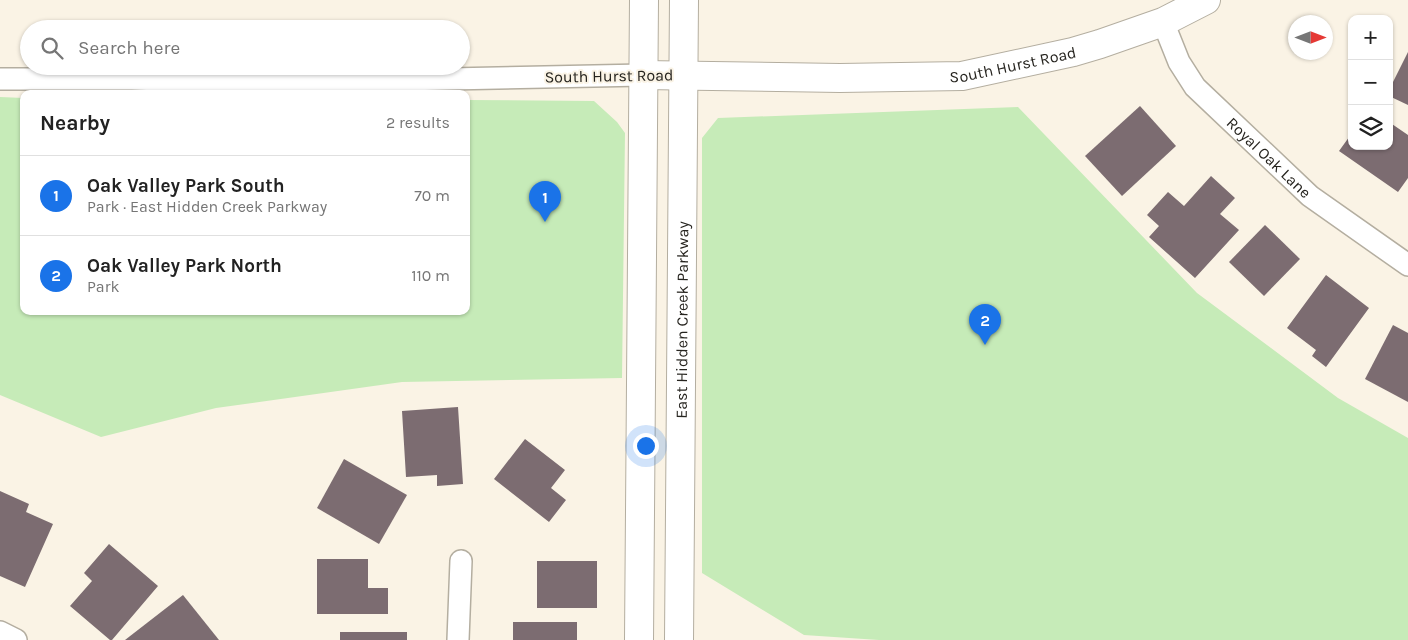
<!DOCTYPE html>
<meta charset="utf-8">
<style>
:root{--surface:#fff;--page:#f6f6f6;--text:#222;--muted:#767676;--line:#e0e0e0;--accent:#1a73e8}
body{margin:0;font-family:Karla,sans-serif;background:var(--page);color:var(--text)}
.controls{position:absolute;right:15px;top:15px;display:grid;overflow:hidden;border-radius:10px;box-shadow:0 1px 4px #0004}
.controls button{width:45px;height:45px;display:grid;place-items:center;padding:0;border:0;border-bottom:1px solid var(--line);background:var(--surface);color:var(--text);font:25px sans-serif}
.compass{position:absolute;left:1288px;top:15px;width:45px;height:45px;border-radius:50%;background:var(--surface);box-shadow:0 1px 4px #0004;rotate:90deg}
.you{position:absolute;left:645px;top:445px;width:18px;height:18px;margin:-12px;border:4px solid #fff;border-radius:50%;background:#1a73e8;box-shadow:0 0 0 8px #1a73e833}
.badge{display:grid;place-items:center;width:32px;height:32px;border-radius:50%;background:var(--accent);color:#fff;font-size:16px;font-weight:700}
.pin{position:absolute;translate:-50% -41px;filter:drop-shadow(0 1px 2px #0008)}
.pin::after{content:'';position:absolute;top:26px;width:18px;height:15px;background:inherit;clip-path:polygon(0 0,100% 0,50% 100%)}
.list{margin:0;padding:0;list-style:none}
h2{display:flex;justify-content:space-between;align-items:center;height:65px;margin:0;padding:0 20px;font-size:21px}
h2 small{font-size:16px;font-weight:400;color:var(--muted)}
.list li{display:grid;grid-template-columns:32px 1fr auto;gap:15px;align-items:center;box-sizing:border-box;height:80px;padding:0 20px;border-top:1px solid var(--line)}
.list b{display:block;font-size:19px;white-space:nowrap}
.list p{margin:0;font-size:16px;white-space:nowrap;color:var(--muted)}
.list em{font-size:16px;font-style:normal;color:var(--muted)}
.icon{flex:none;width:28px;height:28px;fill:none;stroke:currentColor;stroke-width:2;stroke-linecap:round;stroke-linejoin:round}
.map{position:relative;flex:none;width:1408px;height:640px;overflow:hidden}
.search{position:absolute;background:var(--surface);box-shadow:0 1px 4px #0004;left:20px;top:20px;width:450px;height:55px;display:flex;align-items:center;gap:12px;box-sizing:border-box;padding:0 18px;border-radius:28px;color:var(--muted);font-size:19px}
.panel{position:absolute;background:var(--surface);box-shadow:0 1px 4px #0004;left:20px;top:90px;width:450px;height:225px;border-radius:10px}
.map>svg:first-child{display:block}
.green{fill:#c6ebb8}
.building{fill:#7c6c71}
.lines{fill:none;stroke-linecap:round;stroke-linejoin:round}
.minor-casing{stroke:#b4aea0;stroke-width:24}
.tertiary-casing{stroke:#b4aea0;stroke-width:30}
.secondary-casing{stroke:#b4aea0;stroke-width:30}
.minor{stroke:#fff;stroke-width:21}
.tertiary{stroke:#fff;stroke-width:28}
.secondary{stroke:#fff;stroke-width:28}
.labels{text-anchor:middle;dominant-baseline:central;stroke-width:4;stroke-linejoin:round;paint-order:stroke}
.street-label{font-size:16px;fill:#26241f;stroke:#faf3e5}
</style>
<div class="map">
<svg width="1408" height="640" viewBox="0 0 1408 640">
<rect width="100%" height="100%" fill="#faf3e5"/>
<g class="green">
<polygon points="0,97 24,98 24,311 466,311 466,100 594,101 617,122 625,133 622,378 402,382 216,408 101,437 0,395"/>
<polygon points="1018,107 1197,293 1338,398 1408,438 1408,640 879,640 804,635 702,573 702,138 718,118"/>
</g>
<g class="building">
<polygon points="1408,52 1408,105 1389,96 1389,90"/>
<polygon points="1140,106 1176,146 1122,196 1085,156"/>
<polygon points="1389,122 1408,135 1408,178 1398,192 1339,151 1352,133 1352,146 1389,146"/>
<polygon points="1211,176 1235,198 1220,214 1239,230 1195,278 1149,237 1159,226 1147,215 1168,192 1184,206"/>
<polygon points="1265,225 1300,259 1264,296 1229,262"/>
<polygon points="1326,275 1369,308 1326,367 1312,356 1316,350 1287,328"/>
<polygon points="1393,325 1408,333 1408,402 1365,379"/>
<polygon points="458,407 463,484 437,486 437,475 406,477 402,411"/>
<polygon points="525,439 565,470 551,488 566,500 549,522 494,479"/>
<polygon points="344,459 407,495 379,544 317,508"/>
<polygon points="0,491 29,504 26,512 53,524 25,587 0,576"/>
<polygon points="109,544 158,586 112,640 110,640 70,606 92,581 84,573"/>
<polygon points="317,559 368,559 368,588 388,588 388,614 317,614"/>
<rect x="537" y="561" width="60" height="47"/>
<polygon points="183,595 219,640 125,640"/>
<rect x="513" y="622" width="64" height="18"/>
<rect x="340" y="632" width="67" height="8"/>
</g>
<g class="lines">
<defs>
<g id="minor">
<path id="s1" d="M1163,22L1179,62L1195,87L1310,196L1408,265"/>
<polyline points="0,79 132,79 252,83 643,75"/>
<polyline points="0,632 16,640"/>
<polyline points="458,640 461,561"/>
</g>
<g id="tertiary">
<path id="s2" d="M643,75L840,78L962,76L1073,52L1100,44L1163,22L1206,0"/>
</g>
<g id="secondary">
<polyline points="639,640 644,0"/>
<path id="s3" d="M679,640L684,0"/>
</g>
</defs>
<use href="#minor" class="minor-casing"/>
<use href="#tertiary" class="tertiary-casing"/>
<use href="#secondary" class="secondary-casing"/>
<use href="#minor" class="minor"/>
<use href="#tertiary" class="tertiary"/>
<use href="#secondary" class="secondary"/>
</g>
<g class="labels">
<g class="street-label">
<text stroke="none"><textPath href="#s2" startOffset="371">South Hurst Road</textPath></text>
<text transform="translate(609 76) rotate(-1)">South Hurst Road</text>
<text stroke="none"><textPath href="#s1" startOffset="175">Royal Oak Lane</textPath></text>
<text stroke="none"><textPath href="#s3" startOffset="320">East Hidden Creek Parkway</textPath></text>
</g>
</g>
</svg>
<div class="controls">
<button>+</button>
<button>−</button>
<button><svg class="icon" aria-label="layers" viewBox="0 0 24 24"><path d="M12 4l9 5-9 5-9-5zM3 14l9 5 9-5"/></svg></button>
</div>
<svg class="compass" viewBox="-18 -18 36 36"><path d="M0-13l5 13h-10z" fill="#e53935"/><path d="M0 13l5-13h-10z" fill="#767676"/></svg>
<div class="you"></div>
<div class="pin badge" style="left:545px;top:222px">1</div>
<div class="pin badge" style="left:985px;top:345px">2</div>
<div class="search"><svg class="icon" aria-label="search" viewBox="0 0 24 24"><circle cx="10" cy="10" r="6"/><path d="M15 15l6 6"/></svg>Search here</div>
<section class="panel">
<h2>Nearby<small>2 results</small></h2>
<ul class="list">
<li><span class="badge">1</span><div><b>Oak Valley Park South</b><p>Park · East Hidden Creek Parkway</p></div><em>70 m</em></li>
<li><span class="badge">2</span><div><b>Oak Valley Park North</b><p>Park</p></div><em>110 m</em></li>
</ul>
</section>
</div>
